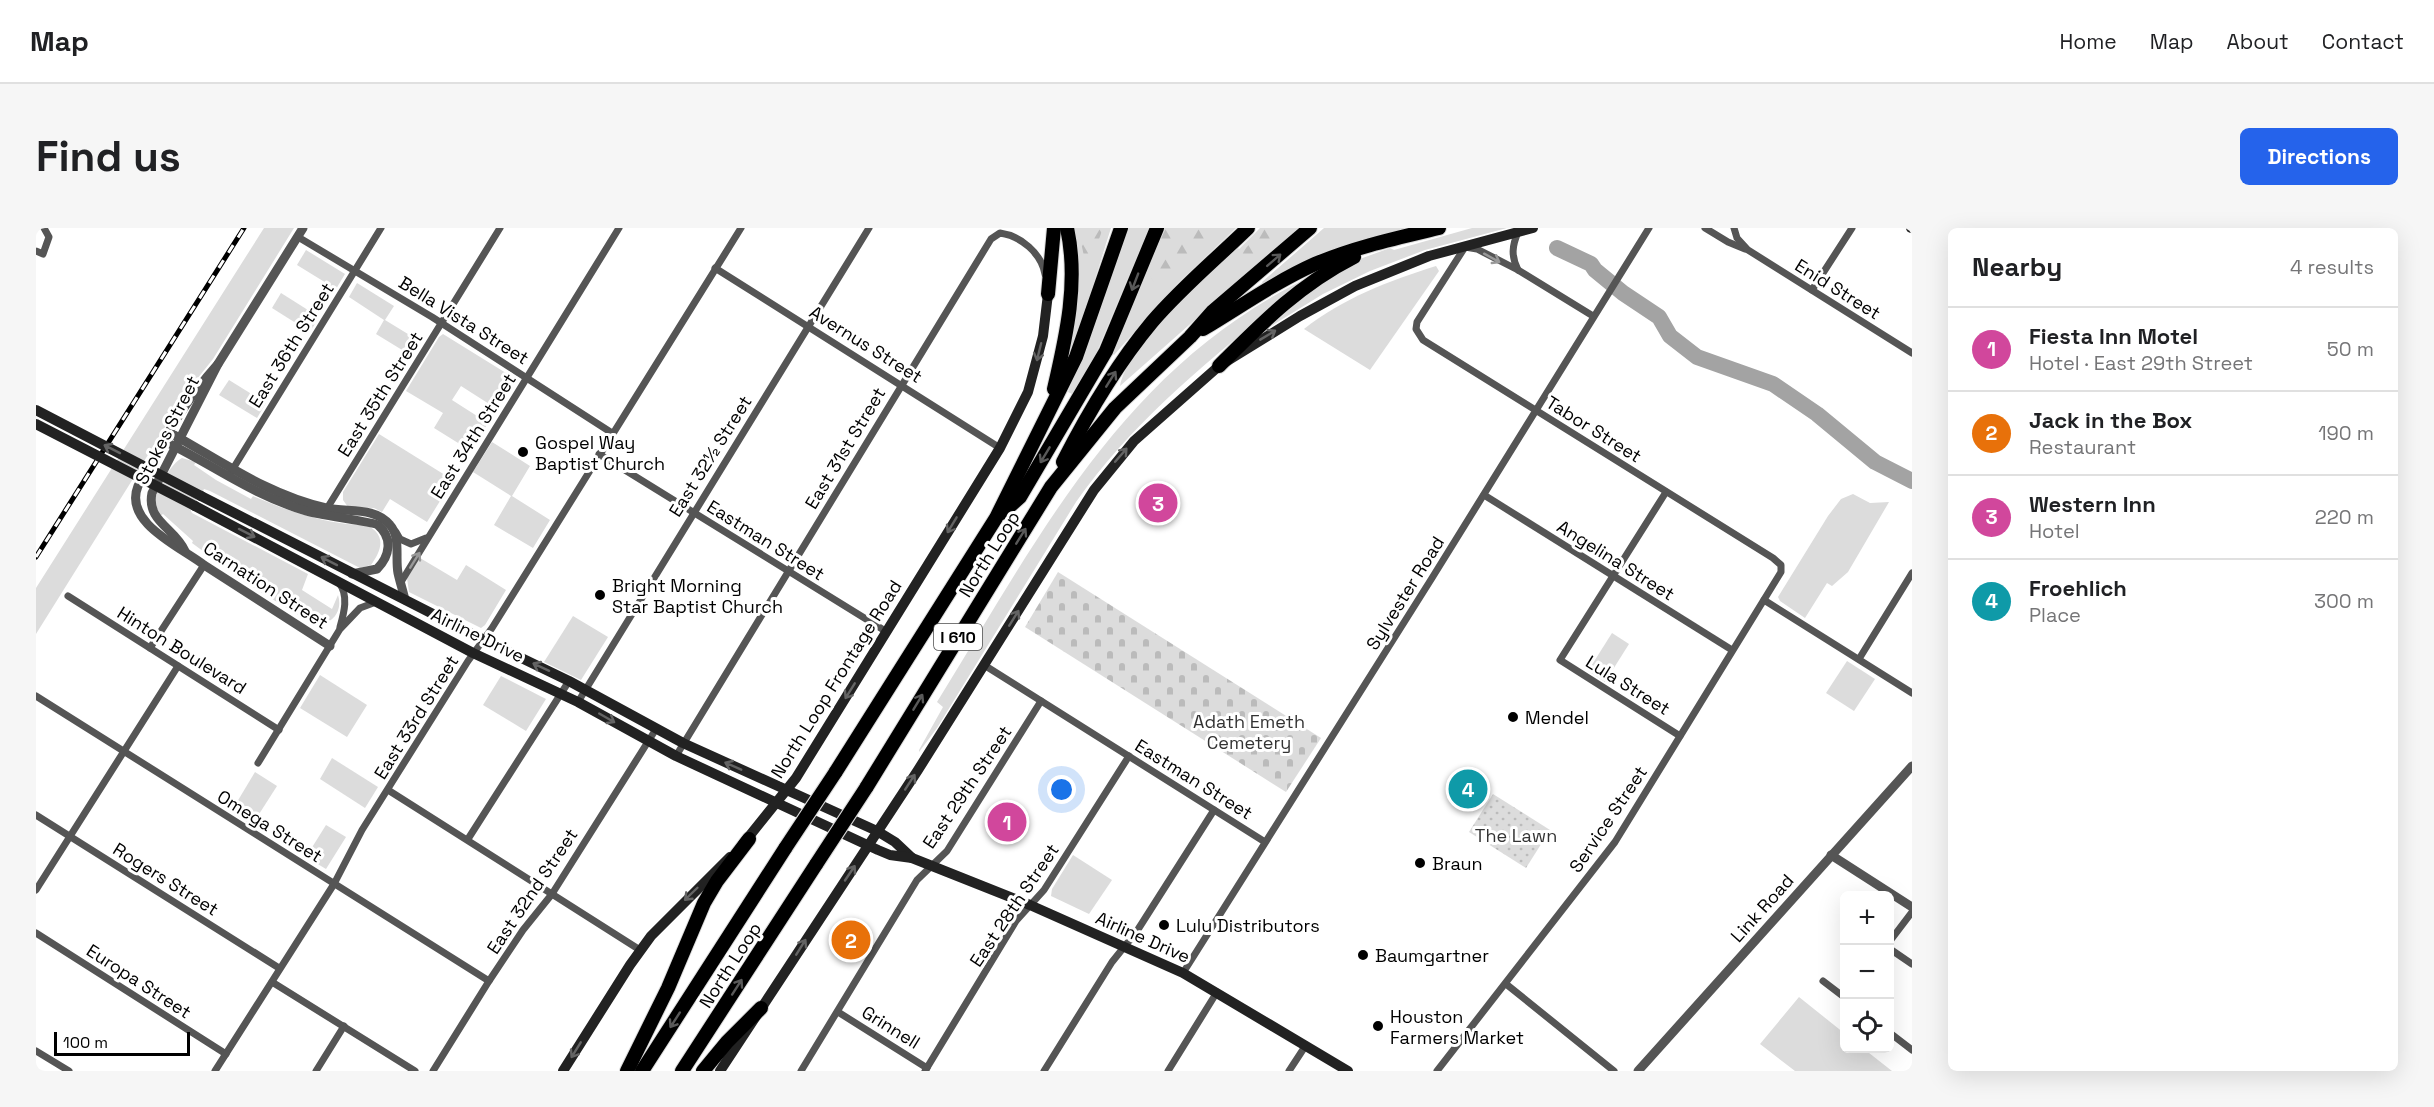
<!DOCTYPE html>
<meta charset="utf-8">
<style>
:root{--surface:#fff;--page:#f6f6f6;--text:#202124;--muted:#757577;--line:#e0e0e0;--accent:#2563eb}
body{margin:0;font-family:"Space Grotesk",sans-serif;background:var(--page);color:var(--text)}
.controls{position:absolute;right:18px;bottom:18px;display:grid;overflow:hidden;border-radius:9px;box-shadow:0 6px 24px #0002}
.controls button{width:54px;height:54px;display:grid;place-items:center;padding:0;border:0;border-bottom:2px solid var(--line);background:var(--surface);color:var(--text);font:30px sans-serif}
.scale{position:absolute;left:18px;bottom:15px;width:136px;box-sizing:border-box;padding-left:6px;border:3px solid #000;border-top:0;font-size:16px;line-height:21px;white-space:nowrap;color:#000;-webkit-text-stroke:4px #fff;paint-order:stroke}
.you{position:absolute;left:1026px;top:562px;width:21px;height:21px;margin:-15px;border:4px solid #fff;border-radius:50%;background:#1a73e8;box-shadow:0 0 0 9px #1a73e833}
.badge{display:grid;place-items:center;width:39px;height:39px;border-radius:50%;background:var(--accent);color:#fff;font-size:20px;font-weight:700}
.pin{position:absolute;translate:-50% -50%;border:3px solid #fff;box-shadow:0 2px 6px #0006}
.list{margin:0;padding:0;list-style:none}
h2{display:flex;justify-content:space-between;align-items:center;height:78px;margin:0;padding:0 24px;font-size:26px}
h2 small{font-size:20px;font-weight:400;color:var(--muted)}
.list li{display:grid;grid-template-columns:39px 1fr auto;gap:18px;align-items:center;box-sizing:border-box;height:84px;padding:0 24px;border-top:2px solid var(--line)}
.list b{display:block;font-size:22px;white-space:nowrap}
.list p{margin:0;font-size:20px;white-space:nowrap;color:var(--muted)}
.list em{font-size:20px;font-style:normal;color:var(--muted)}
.icon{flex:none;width:33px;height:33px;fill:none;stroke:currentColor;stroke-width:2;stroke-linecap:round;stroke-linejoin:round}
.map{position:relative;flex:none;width:1876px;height:843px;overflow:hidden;border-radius:9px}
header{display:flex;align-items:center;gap:36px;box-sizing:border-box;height:84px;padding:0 30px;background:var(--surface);border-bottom:2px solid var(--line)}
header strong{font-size:28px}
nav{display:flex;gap:33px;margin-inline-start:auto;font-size:21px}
.intro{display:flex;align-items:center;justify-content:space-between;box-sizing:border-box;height:144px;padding:0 36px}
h1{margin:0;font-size:42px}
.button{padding:15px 27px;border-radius:9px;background:var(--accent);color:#fff;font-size:21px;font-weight:700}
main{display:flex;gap:36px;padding:0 36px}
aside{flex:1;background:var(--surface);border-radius:9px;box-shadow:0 6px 24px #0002}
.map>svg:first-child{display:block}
.grass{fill:#dcdcdc}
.forest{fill:url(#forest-firs)}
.cemetery{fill:url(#cemetery-stones)}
.park{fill:url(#park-dots)}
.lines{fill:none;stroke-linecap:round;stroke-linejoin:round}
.river{stroke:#a3a3a3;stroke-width:16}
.motorway-casing{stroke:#dbdbdb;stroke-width:16}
.minor{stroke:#555;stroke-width:7}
.tertiary{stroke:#555;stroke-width:9}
.secondary{stroke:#222;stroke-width:10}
.motorway{stroke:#000;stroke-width:14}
.rail-casing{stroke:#000;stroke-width:5}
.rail{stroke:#fff;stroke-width:3;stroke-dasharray:9;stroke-linecap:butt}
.motorway-bridge-casing{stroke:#dbdbdb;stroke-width:16;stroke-linecap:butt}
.secondary-bridge{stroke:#222;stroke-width:10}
.motorway-bridge{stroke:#000;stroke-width:14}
.oneway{stroke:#999}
.oneway2{stroke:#595959}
.oneway3{stroke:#646464}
.poi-dot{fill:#000;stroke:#fff;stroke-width:2}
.labels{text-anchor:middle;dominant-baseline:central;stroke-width:6;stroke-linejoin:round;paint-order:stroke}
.shield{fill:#fff;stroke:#4c4c4c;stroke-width:1.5}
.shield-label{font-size:16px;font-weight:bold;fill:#000}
.street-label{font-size:18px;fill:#000;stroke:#fff}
.poi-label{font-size:18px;fill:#000;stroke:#fff;text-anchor:start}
.park-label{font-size:18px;fill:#333;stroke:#fff}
</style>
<header>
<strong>Map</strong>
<nav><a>Home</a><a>Map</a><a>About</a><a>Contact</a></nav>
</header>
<div class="intro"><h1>Find us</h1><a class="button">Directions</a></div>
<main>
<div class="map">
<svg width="1876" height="843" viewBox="0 0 1876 843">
<defs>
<pattern id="forest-firs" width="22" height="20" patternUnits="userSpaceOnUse" patternTransform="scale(1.5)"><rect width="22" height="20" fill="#dcdcdc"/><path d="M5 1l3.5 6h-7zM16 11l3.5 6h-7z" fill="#bbb"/></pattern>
<pattern id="cemetery-stones" width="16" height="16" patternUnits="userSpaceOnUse" patternTransform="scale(1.5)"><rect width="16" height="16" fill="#dcdcdc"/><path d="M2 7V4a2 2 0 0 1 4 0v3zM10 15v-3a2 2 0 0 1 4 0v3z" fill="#bbb"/></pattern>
<pattern id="park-dots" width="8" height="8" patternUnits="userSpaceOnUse" patternTransform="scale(1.5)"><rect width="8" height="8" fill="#dcdcdc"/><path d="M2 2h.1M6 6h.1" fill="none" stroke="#bbb" stroke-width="1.8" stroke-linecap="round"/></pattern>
</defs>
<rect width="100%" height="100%" fill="#fff"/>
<g class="grass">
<polygon points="228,0 258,0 177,131 149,166 115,222 0,406 0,360"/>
<polygon points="1035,0 1075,0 1054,67 1053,73 1033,128"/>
<polygon points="1092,0 1113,0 1057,133 1026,184 1036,166 1032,164"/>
<polygon points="1129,0 1200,0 1142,55 1078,127 1076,125 1077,121"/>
<path d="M1224,0H1263L1084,158C1093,115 1168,50 1201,19L1203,21Z"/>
<polygon points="1288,0 1371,0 1339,9 1227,56 1226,54"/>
<polygon points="1436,0 1471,0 1389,22 1334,43 1287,66 1227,103 1243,85 1313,35 1354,20 1358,22"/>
<polygon points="270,22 309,46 300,61 261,37"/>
<path d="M1400,38L1403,43L1334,142L1268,101C1307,70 1353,53 1400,38Z"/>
<path d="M1280,46C1194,115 1103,184 1040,274L901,500L883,524V522L907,479L901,474C1005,306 1090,134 1280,46Z"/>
<polygon points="321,55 358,78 349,92 385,114 376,128 340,106 348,92 313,69"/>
<polygon points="245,65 283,89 274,104 236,80"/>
<polygon points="407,106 475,148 478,152 461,181 425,158 416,172 452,195 435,223 398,200 407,185 370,163 403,109"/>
<polygon points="193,152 230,175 221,190 183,167"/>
<polygon points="343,206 417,252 391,294 354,271 346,284 338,280 312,279 307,272 307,264"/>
<polygon points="456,214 494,238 476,268 514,292 497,320 458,297 475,268 437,244"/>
<path d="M146,230L160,234L158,237L180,252L215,271L217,268C247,281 278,292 311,296C319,297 331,295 337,301C351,312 342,327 335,337L324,340L174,263L168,261L155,283L156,285L272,346L266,362L296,381L302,367C308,386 292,401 274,394L210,355L156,315L157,313L127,286L124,288C122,285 119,283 119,280C116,267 135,235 146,230Z"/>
<polygon points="1817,266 1834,275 1853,274 1812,344 1796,358 1791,355 1769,390 1744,373 1742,369 1792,288 1805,271"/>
<polygon points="384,330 421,352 430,337 470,362 449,397 445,400 373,364 371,350"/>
<polygon points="537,388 572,409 545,452 508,434"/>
<polygon points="1576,405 1593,416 1569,454 1552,443"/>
<polygon points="1811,433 1839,451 1818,483 1790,465"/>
<polygon points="284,447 331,477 311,509 264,480"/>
<polygon points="465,448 510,471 490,503 447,477"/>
<polygon points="296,530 342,559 329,580 284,551"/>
<polygon points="219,544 241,558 216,597 195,584"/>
<polygon points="290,597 310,609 290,641 270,629"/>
<polygon points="1037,627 1076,652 1053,686 1015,668 1016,661"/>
<polygon points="1763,769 1808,805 1808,820 1828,821 1856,843 1759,843 1724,816"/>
</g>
<g class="forest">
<polygon points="1042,0 1067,0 1054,36 1049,33"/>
<path d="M1129,0H1188L1136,50L1130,55L1121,57C1103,41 1121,17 1129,0Z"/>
<polygon points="1229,0 1249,0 1211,37 1205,25"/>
</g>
<polygon class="cemetery" points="1022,344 1285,510 1250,564 989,399"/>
<polygon class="park" points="1457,566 1514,602 1490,640 1433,604"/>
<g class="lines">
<polyline class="river" points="1521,20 1555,36 1559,42 1587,65 1623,89 1634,108 1661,129 1737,156 1781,186 1839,234 1876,253"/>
<defs>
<g id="motorway">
<polyline points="1012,66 1018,0"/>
<path d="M1167,101C1204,79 1239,54 1279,36C1319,19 1361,10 1403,0"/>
<path d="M1183,138C1226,95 1263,57 1318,29"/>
<path d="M1018,161C1030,109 1043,54 1031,0"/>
<path d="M1027,234C1052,185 1081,136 1116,94C1145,60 1180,31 1212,0"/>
<polyline points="966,285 984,269 1070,123 1121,0"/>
<polyline points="799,545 960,290 1040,129 1085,0"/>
<polyline points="830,560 1015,259 1079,180 1154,109 1177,83 1274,0"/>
<polyline points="591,843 632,760 668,675 681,653 713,611"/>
<polyline points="606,843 750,619"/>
<polyline points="646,843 781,635"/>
<polyline points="667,843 691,814 725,780"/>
</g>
</defs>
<use href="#motorway" class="motorway-casing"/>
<g class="minor">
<polyline points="1669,0 1692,14 1709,21"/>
<polyline points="1698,0 1701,10 1712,22 1876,125"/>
<path d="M1482,4C1476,18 1475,28 1482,42"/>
<polyline points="262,9 396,89 576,205"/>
<polyline points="0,23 7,26 13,9 8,0"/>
<polyline points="679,40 964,220"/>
<polyline points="1776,62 1816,0"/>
<polyline points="563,226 851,404"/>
<polyline points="195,244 345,0"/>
<polyline points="1630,264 1524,432 1644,508"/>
<polyline points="1448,267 1696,422"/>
<polyline points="290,282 464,0"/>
<polyline points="360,304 364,311 375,316 390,310"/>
<polyline points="365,354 583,0"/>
<path d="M303,355C313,367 308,385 304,399"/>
<polyline points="32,368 243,502"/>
<polyline points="1728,372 1876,465"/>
<polyline points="114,420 168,337"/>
<polyline points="1823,431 1876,345"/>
<polyline points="948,437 1229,614"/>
<polyline points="0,468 453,753"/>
<polyline points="542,474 833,0"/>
<path d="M640,528L955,11L964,5C985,8 1005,25 1009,46"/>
<polyline points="222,535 304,401 324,380 340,374"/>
<polyline points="352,562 604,722"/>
<polyline points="0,587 243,740"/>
<polyline points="432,611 533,453"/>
<polyline points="0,662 142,438"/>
<polyline points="0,705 190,826"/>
<polyline points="1854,713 1876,684"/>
<polyline points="1854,721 1876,736"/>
<polyline points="1147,745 1396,350 1613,0"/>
<polyline points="1787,753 1808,769"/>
<polyline points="236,754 379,843"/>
<polyline points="1470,756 1578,843"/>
<polyline points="802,784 891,840"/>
<polyline points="1854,805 1876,822"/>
<polyline points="0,823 33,843"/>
<polyline points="179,843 298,656 326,602 432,433 456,400 705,0"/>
<polyline points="280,843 308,798"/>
<polyline points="397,843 453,753 487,702 516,666 620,501"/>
<polyline points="765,843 881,652 911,623 1005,473"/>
<polyline points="889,843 980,693 1008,662 1093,528"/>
<polyline points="1008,843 1076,734 1101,703 1178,582"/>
<polyline points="1132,843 1181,764"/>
<polyline points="1253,843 1270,817"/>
<polyline points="1401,843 1579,614 1745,344 1745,337 1737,330 1387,112 1380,101 1381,94 1429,19 1441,21 1482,42 1557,88"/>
</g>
<g class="tertiary">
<path d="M182,136C147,175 127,213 102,258C87,295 145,319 168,337L294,418"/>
<path d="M138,207C188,235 233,267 290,280C312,285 338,278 354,297C365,309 359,330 362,345C364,354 367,363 369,372"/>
<path d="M134,216C182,240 217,267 270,283C282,287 338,294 342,297C357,310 354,328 341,341L316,346"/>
<path d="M149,323C139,300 110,293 116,265L182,136L267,0"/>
<polyline points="1795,627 1876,679"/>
<polyline points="1602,843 1876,538"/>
</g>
<g class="secondary">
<polyline points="1875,0 1876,0"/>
<polyline points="165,268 446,411 533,453 647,515 841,603 859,614 876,630"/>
<polyline points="159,278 437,425 542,474 640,528 842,622 854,627 876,630 994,677 1147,745 1312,843"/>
<polyline points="707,616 760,550 964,220 992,164 1007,108 1012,66"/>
<polyline points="527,843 594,737 615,708 694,629"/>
<polyline points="684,843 882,542 1058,262 1098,213 1183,138 1264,88 1319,58 1393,28 1497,0"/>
</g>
<use href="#motorway" class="motorway"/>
<defs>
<polyline id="rail" points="0,329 208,0"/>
</defs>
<use href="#rail" class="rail-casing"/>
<use href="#rail" class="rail"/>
<defs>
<g id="motorway-bridge">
<polyline points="750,619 799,545"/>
<polyline points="781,635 830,560"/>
</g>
</defs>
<use href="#motorway-bridge" class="motorway-bridge-casing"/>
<g class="secondary-bridge">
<polyline points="0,182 165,268"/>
<polyline points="0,196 159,278"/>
</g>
<use href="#motorway-bridge" class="motorway-bridge"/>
</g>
<defs><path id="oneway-shaft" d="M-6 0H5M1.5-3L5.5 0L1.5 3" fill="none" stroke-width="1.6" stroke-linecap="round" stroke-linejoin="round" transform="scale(1.5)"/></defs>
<g class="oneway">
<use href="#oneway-shaft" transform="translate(1456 30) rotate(29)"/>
<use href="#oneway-shaft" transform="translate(379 332) rotate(-58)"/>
</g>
<g class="oneway2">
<use href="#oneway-shaft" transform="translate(1238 32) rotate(-41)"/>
<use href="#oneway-shaft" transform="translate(1099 54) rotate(111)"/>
<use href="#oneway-shaft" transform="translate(1075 151) rotate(-58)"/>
<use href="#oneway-shaft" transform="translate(1009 227) rotate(121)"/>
<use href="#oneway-shaft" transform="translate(985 308) rotate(-58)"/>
<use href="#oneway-shaft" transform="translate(882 474) rotate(-59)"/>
<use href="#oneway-shaft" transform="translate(701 759) rotate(-57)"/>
<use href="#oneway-shaft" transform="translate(639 792) rotate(123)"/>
</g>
<g class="oneway3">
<use href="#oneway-shaft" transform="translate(1232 107) rotate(-31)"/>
<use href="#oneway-shaft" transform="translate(1003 124) rotate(104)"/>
<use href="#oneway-shaft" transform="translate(76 221) rotate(-153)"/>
<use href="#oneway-shaft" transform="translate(1085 227) rotate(-49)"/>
<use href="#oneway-shaft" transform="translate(916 297) rotate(121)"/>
<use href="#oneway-shaft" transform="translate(211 305) rotate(27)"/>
<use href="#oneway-shaft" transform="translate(293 333) rotate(-153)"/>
<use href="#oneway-shaft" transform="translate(978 390) rotate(-58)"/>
<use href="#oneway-shaft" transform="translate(505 439) rotate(-155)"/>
<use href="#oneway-shaft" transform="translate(814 463) rotate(122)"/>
<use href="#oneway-shaft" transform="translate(571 490) rotate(30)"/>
<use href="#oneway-shaft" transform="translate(697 538) rotate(-156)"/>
<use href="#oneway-shaft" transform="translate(874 554) rotate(-57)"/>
<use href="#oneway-shaft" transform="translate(814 645) rotate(-56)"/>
<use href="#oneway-shaft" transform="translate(655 666) rotate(136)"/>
<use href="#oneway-shaft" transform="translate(765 719) rotate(-58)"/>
<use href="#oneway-shaft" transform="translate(540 822) rotate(122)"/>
</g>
<g class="poi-dot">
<circle cx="487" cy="224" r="6"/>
<circle cx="564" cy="367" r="6"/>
<circle cx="1477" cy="489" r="6"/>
<circle cx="1384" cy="635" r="6"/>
<circle cx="1128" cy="697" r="6"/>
<circle cx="1327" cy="727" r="6"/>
<circle cx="1342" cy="798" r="6"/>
</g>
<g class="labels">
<rect class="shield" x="898" y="396" width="48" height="26" rx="4.5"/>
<g class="shield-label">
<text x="922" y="409">I 610</text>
</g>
<g class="street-label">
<text transform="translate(1802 61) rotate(32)">Enid Street</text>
<text transform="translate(428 92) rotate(32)">Bella Vista Street</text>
<text transform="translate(830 116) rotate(32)">Avernus Street</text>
<text transform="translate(255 117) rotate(-58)">East 36th Street</text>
<text transform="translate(344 166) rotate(-58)">East 35th Street</text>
<text transform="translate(1558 201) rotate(32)">Tabor Street</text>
<text transform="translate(131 202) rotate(-63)">Stokes Street</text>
<text transform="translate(437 208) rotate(-58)">East 34th Street</text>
<text transform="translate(809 220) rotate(-59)">East 31st Street</text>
<text transform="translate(674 228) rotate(-58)">East 32½ Street</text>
<text transform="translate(730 312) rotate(32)">Eastman Street</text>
<text transform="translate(953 326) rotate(-58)">North Loop</text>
<text transform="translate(1580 332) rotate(32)">Angelina Street</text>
<text transform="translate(230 357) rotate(33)">Carnation Street</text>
<text transform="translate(1369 365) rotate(-58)">Sylvester Road</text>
<text transform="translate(442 407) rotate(26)">Airline Drive</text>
<text transform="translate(146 422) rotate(32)">Hinton Boulevard</text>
<text transform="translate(800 451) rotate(-58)">North Loop Frontage Road</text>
<text transform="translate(1592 457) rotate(32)">Lula Street</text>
<text transform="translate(380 489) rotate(-58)">East 33rd Street</text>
<text transform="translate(1158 551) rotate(32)">Eastman Street</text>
<text transform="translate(931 559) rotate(-56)">East 29th Street</text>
<text transform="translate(1572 591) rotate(-56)">Service Street</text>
<text transform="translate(234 598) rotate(32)">Omega Street</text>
<text transform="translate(130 651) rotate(32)">Rogers Street</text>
<text transform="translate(496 663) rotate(-56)">East 32nd Street</text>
<text transform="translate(978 677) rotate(-56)">East 28th Street</text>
<text transform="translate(1726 680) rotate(-48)">Link Road</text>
<text transform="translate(1107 709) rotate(24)">Airline Drive</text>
<text transform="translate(694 737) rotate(-57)">North Loop</text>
<text transform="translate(103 753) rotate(33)">Europa Street</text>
<text transform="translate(855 799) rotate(32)">Grinnell</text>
</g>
<g class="poi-label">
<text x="499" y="214">Gospel Way<tspan x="499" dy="21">Baptist Church</tspan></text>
<text x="576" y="357">Bright Morning<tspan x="576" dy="21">Star Baptist Church</tspan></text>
<text x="1489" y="489">Mendel</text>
<text x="1396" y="635">Braun</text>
<text x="1140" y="697">Lulu Distributors</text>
<text x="1339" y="727">Baumgartner</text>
<text x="1354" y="788">Houston<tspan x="1354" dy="21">Farmers Market</tspan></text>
</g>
<g class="park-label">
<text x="1213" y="493">Adath Emeth<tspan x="1213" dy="21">Cemetery</tspan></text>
<text x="1480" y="607">The Lawn</text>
</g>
</g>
</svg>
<div class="controls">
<button>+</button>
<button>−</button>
<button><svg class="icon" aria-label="locate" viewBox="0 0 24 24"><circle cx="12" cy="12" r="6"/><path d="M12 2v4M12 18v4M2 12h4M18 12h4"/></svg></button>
</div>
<div class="scale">100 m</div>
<div class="you"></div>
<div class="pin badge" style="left:971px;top:594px;background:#d1479c">1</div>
<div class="pin badge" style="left:815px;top:712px;background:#e8710a">2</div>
<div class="pin badge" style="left:1122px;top:275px;background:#d1479c">3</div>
<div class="pin badge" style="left:1432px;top:561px;background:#0f9aa8">4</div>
</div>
<aside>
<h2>Nearby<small>4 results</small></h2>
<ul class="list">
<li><span class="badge" style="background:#d1479c">1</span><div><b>Fiesta Inn Motel</b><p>Hotel · East 29th Street</p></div><em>50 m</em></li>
<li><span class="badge" style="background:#e8710a">2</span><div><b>Jack in the Box</b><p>Restaurant</p></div><em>190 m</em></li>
<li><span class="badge" style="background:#d1479c">3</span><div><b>Western Inn</b><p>Hotel</p></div><em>220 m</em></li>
<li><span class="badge" style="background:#0f9aa8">4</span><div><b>Froehlich</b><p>Place</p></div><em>300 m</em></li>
</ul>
</aside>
</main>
